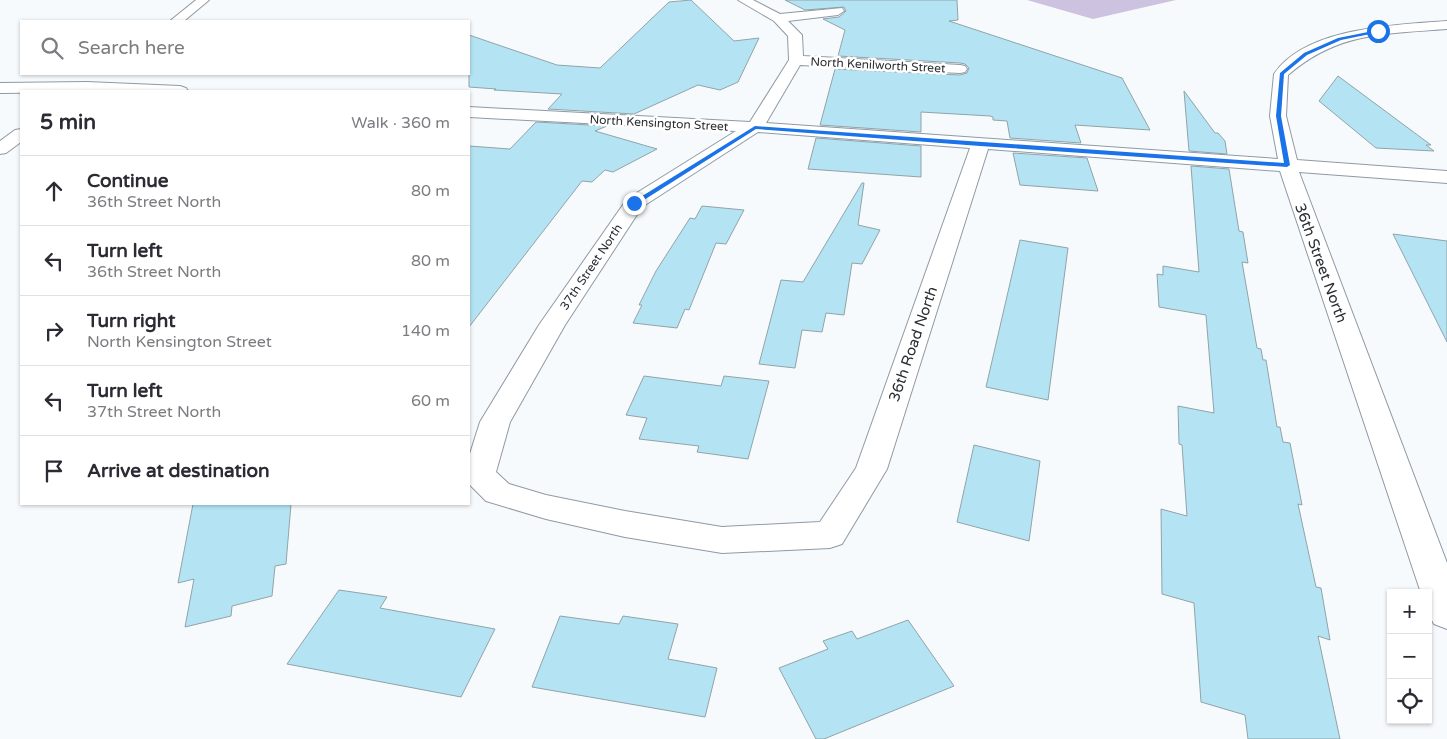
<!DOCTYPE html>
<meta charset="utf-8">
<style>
:root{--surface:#fff;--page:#f7f7f7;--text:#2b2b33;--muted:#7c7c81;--line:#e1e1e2}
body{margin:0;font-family:"Varela Round",sans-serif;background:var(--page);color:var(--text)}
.controls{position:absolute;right:15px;bottom:15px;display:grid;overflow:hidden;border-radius:0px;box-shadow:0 1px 4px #0004}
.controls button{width:45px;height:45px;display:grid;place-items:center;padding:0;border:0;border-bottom:1px solid var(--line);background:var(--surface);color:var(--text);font:25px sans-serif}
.stop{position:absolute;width:15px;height:15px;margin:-11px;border:4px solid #1a73e8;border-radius:50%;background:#fff}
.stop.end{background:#1a73e8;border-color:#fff;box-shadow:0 1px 5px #0008}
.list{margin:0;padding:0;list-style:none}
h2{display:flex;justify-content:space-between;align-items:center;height:65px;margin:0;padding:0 20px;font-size:21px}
h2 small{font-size:16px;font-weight:400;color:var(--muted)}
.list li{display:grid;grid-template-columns:32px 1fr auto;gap:15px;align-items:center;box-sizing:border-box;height:70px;padding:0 20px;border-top:1px solid var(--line)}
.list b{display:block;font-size:19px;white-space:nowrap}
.list p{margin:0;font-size:16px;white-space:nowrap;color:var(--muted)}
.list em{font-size:16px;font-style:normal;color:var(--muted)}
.icon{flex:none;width:28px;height:28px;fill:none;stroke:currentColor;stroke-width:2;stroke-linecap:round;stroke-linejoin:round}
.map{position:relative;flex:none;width:1447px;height:739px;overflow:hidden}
.search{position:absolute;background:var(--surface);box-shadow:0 1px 4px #0004;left:20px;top:20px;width:450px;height:55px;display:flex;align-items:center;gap:12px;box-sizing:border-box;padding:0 18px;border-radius:0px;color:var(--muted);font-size:19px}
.panel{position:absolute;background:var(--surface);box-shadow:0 1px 4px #0004;left:20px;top:90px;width:450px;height:415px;border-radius:0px}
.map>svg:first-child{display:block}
.green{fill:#cdc2df}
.building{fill:#b4e4f3;stroke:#91a3a9}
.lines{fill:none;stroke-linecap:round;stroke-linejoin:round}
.minor-casing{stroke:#8e9aa5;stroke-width:2}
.minor{fill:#fff;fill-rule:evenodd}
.route{fill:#1a73e8}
.labels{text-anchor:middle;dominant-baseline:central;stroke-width:5;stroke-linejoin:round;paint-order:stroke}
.far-street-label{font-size:12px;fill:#292e32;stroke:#fff}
.street-label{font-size:15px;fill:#292e32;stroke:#fff}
</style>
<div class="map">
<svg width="1447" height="739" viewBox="0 0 1447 739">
<rect width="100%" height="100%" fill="#f7fafc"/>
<polygon class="green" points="1027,0 1176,0 1093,19"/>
<g class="building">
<polygon points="691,0 734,41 759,38 738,82 720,90 698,85 634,114 548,109 562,94 494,90 496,89 469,87 469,35 557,65 600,68 669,2"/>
<polygon points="785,0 957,0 958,20 949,21 1122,78 1150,130 1075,125 1081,143 1010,138 1007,121 993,120 993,117 990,116 921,112 921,132 820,125 835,69 960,75 967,73 969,68 965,64 960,63 838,56 845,30 823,19 839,17 846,11 844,7 805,10"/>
<polygon points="1338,76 1431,145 1426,145 1434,151 1376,148 1319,101"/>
<polygon points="1184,91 1215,133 1218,133 1225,141 1227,154 1189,151"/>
<polygon points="536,122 607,126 595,131 657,149 613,172 605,170 592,182 582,181 469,327 469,146 510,149"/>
<polygon points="816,138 921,146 921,177 808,169"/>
<polygon points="1013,153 1087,158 1098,191 1020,185"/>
<polygon points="1191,166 1229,169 1239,231 1243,232 1248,263 1242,262 1257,348 1261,349 1263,360 1266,360 1277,427 1280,427 1283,442 1290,443 1302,505 1298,504 1316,587 1321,588 1330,640 1318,636 1340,739 1248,739 1245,715 1201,702 1194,603 1162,594 1161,509 1187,516 1182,445 1179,444 1178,406 1214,413 1206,315 1159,307 1157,274 1163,275 1163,266 1199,272"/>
<polygon points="862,183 864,183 858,225 880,230 862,264 852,263 844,315 826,313 822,332 802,330 795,368 759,364 781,280 803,282"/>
<polygon points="702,206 744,210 726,244 716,243 689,310 685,309 677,328 633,323 642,305 639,305 656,271 690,218 695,219"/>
<polygon points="1393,234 1447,241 1447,342"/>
<polygon points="1020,240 1068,248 1048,400 986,387"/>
<polygon points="644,376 721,386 724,376 769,381 748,459 697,452 699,446 639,439 647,418 626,415"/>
<polygon points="974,445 1040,461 1029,541 957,522"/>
<polygon points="193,504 291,504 286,564 275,566 272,596 232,606 231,616 185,627 194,579 178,583"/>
<polygon points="339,590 387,597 380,608 495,629 461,697 287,664"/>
<polygon points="560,616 619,624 623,616 678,624 668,659 717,668 705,717 532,687"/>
<polygon points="908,620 954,686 824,739 816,739 779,668 828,649 823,641 852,631 857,639"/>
</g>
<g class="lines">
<defs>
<g id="minor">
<polygon points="196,0 209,0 184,21 170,21"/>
<path d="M738,0H753L780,14L842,8L844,11L838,15L788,21L802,35L803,56L960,65L965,66L967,69L965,72L960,73L800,65L766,123L1278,159L1270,116L1274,74C1306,27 1396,25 1447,21V29C1385,34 1337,32 1288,75L1286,116L1297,160L1447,171V183L1299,172L1447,563V629L1434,624L1428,613V593H1421L1280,171L988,149L887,469L842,544L830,548L722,553L625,537L546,519L486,501L469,484V457L480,422L539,325L627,199L736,131L469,117V107L750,122L789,60L788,36L774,21ZM758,132L970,148L856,468L820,522L722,527L625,511L546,495L509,484L496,472L510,422L565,325L642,207Z"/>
<polygon points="87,82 180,86 186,88 188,91 0,93 0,83"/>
<polygon points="21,129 21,142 6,153 0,154 0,141 15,130"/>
</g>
</defs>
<use href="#minor" class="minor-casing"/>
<use href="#minor" class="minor"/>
</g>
<polygon class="route" points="1378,30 1380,32 1341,40 1307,55 1284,74 1281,116 1290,165 1287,167 980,146 756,129 636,205 631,203 755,126 1284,163 1276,116 1280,73 1304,53 1338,38"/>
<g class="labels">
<g class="far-street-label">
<text transform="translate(878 65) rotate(3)">North Kenilworth Street</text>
<text transform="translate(659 123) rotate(3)">North Kensington Street</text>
<text transform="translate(591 267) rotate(-56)">37th Street North</text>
</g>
<g class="street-label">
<text transform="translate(1321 263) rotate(70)">36th Street North</text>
<text transform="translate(913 344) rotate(-71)">36th Road North</text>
</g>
</g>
</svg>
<div class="controls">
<button>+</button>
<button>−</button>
<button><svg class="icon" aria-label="locate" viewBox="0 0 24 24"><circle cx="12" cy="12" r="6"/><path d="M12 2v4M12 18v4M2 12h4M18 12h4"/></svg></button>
</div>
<div class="stop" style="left:1378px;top:31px"></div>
<div class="stop end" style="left:634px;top:203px"></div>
<div class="search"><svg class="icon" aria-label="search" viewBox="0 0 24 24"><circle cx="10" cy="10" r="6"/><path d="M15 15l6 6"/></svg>Search here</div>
<section class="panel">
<h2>5 min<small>Walk · 360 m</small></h2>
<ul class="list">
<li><svg class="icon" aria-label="ahead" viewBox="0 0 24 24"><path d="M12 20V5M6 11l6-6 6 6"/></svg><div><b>Continue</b><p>36th Street North</p></div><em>80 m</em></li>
<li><svg class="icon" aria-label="left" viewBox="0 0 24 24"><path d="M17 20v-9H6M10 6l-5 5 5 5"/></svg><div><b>Turn left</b><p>36th Street North</p></div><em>80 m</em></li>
<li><svg class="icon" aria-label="right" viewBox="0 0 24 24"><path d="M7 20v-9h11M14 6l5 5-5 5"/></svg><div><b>Turn right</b><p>North Kensington Street</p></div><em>140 m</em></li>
<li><svg class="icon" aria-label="left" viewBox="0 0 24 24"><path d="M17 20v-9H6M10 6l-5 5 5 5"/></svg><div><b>Turn left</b><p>37th Street North</p></div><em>60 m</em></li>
<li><svg class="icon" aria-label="arrive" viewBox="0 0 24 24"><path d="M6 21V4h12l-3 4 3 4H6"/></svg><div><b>Arrive at destination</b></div></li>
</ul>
</section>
</div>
